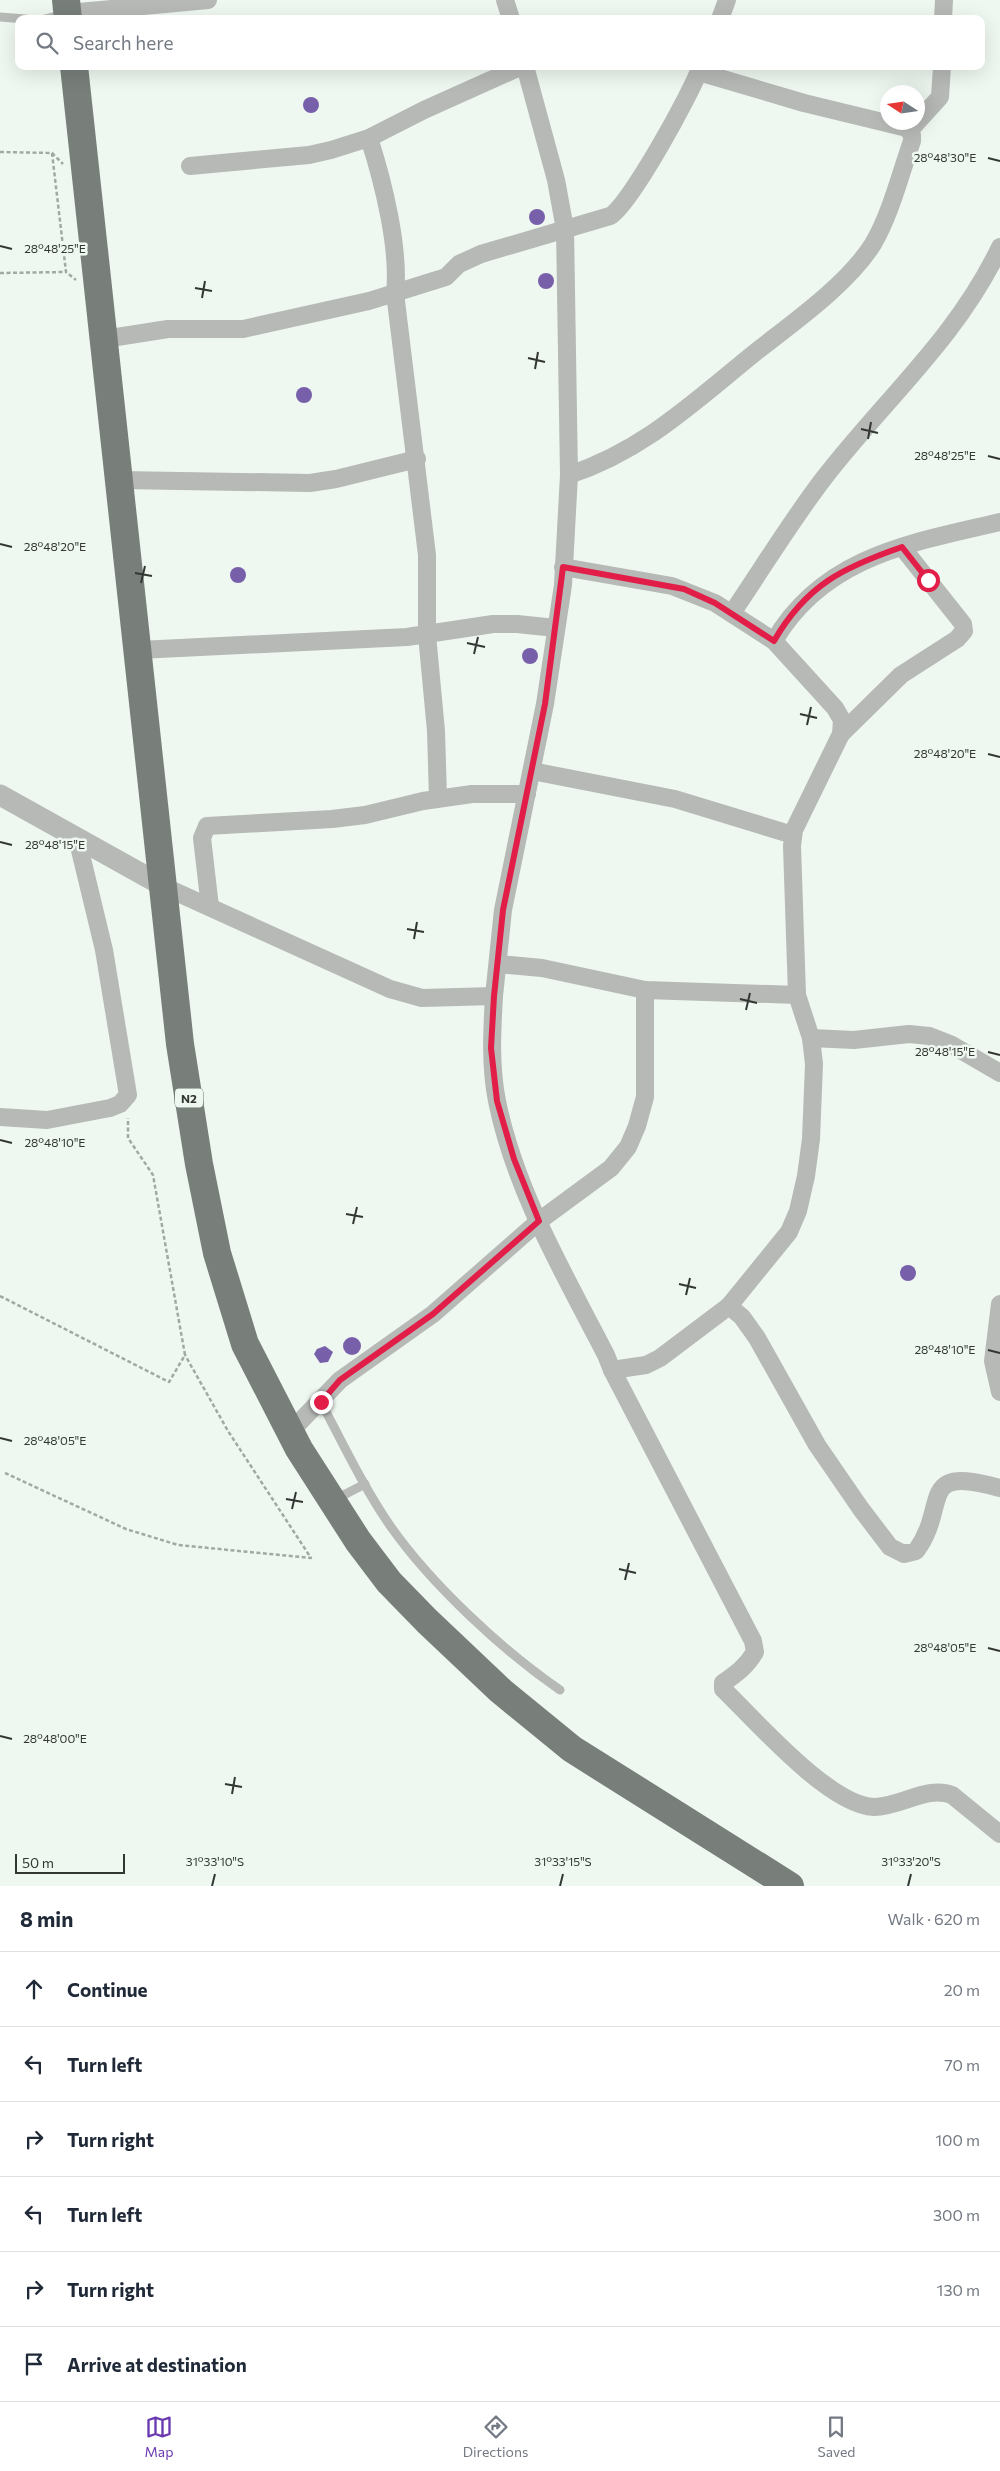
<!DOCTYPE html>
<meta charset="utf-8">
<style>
:root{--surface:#fff;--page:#f6f6f7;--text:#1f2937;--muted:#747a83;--line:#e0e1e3;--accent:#6a39b0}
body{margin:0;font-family:Commissioner,sans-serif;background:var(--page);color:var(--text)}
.compass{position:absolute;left:880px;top:85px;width:45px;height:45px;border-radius:50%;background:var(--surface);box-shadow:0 5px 20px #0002;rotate:282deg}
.scale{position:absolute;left:15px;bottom:12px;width:110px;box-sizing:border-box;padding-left:5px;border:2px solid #333734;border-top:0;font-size:14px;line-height:18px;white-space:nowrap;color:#333734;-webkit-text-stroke:4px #eef7f0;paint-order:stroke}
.stop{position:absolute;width:15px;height:15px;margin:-11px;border:4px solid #e11d48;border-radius:50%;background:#fff}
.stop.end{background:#e11d48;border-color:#fff;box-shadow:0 1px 5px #0008}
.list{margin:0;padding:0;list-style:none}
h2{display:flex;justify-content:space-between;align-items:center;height:65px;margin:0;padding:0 20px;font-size:21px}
h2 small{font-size:16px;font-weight:400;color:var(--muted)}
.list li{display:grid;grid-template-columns:32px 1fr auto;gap:15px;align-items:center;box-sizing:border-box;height:75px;padding:0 20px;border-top:1px solid var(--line)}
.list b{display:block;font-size:19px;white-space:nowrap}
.list em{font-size:16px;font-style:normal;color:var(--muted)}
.icon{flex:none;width:28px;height:28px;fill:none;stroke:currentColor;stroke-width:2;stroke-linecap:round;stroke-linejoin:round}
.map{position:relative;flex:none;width:1000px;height:1886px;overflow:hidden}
.search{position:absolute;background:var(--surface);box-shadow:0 5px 20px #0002;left:15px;right:15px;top:15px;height:55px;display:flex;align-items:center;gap:12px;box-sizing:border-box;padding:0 18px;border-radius:10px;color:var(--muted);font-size:19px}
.sheet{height:515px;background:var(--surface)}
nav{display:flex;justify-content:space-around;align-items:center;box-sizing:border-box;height:70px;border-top:1px solid var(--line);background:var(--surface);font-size:14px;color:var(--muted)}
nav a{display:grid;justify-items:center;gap:2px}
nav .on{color:var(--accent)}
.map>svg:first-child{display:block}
.building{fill:#785fa9}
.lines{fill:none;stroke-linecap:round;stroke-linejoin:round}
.path{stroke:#a2a9a4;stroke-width:2.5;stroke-dasharray:4 2.5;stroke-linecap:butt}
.service{stroke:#b6b9b6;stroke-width:9}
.minor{stroke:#b6b9b6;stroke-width:18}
.tertiary{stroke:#b6b9b6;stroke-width:21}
.trunk{stroke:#787f7a;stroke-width:28}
.route{stroke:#e11d48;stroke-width:6}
.ticks{fill:none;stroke:#333734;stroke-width:2}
.labels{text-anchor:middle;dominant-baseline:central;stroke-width:5;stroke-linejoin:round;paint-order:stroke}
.shield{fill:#eef7f0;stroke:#6b716c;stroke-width:1}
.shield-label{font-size:12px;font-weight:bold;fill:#333734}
.ticks-label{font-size:12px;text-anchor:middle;fill:#333734;stroke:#eef7f0;stroke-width:5;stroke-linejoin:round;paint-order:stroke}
</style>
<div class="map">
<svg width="1000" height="1886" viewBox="0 0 1000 1886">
<rect width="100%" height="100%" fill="#eef7f0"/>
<g class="building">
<circle cx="311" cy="105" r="8"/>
<circle cx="537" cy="217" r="8"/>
<circle cx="546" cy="281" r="8"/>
<circle cx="304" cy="395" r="8"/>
<circle cx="238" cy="575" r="8"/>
<circle cx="530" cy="656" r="8"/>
<circle cx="908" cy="1273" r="8"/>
<circle cx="352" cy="1346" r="9"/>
<polygon points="325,1346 333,1352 328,1362 320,1363 314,1354 317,1349"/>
</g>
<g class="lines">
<g class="path">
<polyline points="0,152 52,153 63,164"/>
<polyline points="52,153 66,272 76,280"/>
<polyline points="0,273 66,272"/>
<polyline points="0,1296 169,1382 185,1355 153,1175 128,1138 128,1118"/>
<polyline points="5,1473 126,1529 178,1545 311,1558 228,1431 185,1355"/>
</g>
<g class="service">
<polyline points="0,17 26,19"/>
<polyline points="45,19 64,14"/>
<path d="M321,1402C343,1444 364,1488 391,1527C432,1585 502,1650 560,1690"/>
<polyline points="334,1500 365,1484"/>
</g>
<g class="minor">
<polyline points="505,0 511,19"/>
<polyline points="68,13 208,0"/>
<polyline points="720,19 727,0"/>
<polyline points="943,19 944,0"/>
<polyline points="910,130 940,97 942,66"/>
<path d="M369,138C383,181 400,249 395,293L427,555V635L436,731L438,798"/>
<polyline points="190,166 309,155 331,150 369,138 424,110 522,66"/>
<path d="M104,339L168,329H243L369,301L446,277L459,264L481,254L610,216C630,205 692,92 701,66"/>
<path d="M569,475C645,450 696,400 757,351C794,322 848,284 873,244C891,213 900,175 912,141V135L907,128L804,103L699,72"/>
<polyline points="120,480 310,483 336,479 417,459"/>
<polyline points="563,567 672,586 715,603 774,641 835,708 842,720 841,734 794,830 792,846 797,995 811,1038 814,1064 811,1139 806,1176 798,1211 789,1232 729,1306"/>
<path d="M732,613C762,569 791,521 824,478C884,400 957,338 1000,247"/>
<path d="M774,641C824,556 911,543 1000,522"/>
<polyline points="139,650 407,637 493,624 517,624 556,628"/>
<polyline points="841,734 901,675 957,639 964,631 963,624 902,547"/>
<polyline points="532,771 675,799 793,835"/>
<polyline points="165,887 390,989 422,998 494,996 503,910 545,704 563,585 569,475 565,229 556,180 525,66"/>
<polyline points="210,907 202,838 207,826 332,819 365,815 423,801 472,794 527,794"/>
<polyline points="498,964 542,968 645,990 797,995"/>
<path d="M494,996C492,1031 490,1066 497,1101C515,1191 565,1275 606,1355L612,1370L646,1365L660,1358L729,1306L742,1317L757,1338L817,1445L861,1509L890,1547L904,1554L916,1551C950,1505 915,1464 1000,1488"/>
<polyline points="811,1038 854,1040 909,1034 929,1036 952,1045 1000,1073"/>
<polyline points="0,1117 47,1120 110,1108 120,1104 128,1095 104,950 77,838"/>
<polyline points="1000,1304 993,1361 1000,1392"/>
<path d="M612,1370L753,1641L755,1652C746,1667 736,1674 723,1683V1689C755,1720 830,1806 874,1807C901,1807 927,1785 952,1795L1000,1834"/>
<polyline points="290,1432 340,1380 433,1314 539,1221 611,1168 628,1147 637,1126 645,1097 645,990"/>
</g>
<polyline class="tertiary" points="0,795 165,887"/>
<g class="trunk">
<polyline points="66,0 68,19"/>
<polyline points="74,66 180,1044 199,1164 217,1253 245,1344 299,1449 358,1541 389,1582 427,1621 501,1691 572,1749 790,1886"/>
</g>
</g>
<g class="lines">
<path class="route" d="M321,1402L340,1380L433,1314L539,1221L514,1159L497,1101L491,1048L494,996L503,910L545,704L563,567L684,589L715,603L774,641C806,585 844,567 902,547L928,580"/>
</g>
<path class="ticks" d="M988,158L1000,161M0,246L12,249M195,288L212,291M202,298L205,281M528,358L545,362M535,369L538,352M861,429L878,433M868,439L871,422M988,456L1000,459M0,544L12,547M135,573L152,576M141,583L145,566M467,643L485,647M474,654L478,637M800,714L817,718M807,725L811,707M988,754L1000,757M0,842L12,845M407,929L424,932M414,939L417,922M740,999L757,1003M746,1010L750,993M988,1052L1000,1055M0,1140L12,1143M346,1214L363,1217M353,1224L357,1207M679,1284L696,1288M686,1295L690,1278M988,1350L1000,1353M0,1438L12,1441M286,1499L303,1502M292,1509L296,1492M619,1569L636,1573M625,1580L629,1563M988,1648L1000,1651M0,1736L12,1739M225,1784L242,1787M232,1794L235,1777M212,1886L215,1874M560,1886L563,1874M908,1886L911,1874"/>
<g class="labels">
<rect class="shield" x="175" y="1088.5" width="28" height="19" rx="4"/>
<g class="shield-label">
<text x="189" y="1098">N2</text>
</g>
</g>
<g class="ticks-label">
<text x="945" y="162">28°48'30"E</text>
<text x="55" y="253">28°48'25"E</text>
<text x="945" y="460">28°48'25"E</text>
<text x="55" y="551">28°48'20"E</text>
<text x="945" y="758">28°48'20"E</text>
<text x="55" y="849">28°48'15"E</text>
<text x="945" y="1056">28°48'15"E</text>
<text x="55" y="1147">28°48'10"E</text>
<text x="945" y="1354">28°48'10"E</text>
<text x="55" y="1445">28°48'05"E</text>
<text x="945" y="1652">28°48'05"E</text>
<text x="55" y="1743">28°48'00"E</text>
<text x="215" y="1866">31°33'10"S</text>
<text x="563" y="1866">31°33'15"S</text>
<text x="911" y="1866">31°33'20"S</text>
</g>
</svg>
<svg class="compass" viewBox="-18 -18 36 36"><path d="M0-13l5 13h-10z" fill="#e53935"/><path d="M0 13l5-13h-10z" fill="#747a83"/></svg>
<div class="scale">50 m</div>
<div class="stop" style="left:928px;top:580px"></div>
<div class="stop end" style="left:321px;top:1402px"></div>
<div class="search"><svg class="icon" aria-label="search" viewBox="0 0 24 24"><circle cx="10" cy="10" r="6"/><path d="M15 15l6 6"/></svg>Search here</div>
</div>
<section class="sheet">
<h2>8 min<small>Walk · 620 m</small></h2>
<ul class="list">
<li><svg class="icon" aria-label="ahead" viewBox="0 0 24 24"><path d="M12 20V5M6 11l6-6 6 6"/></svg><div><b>Continue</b></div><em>20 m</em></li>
<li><svg class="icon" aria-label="left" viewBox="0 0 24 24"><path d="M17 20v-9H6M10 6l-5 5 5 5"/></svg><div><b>Turn left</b></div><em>70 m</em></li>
<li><svg class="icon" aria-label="right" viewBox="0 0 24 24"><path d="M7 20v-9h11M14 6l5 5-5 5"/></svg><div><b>Turn right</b></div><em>100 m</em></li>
<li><svg class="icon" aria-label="left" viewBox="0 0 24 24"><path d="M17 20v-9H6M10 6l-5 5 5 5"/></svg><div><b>Turn left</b></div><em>300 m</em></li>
<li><svg class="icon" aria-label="right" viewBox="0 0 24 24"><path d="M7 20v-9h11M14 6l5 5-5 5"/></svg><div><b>Turn right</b></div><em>130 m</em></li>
<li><svg class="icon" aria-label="arrive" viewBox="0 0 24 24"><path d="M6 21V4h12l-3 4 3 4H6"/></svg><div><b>Arrive at destination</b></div></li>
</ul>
</section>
<nav>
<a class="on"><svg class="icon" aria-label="map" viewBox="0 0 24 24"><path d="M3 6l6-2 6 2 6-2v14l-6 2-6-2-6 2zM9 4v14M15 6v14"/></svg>Map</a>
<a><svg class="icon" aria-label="directions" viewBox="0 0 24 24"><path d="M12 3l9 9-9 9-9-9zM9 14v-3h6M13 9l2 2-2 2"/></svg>Directions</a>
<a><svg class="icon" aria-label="saved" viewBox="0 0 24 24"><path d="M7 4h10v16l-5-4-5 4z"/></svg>Saved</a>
</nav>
